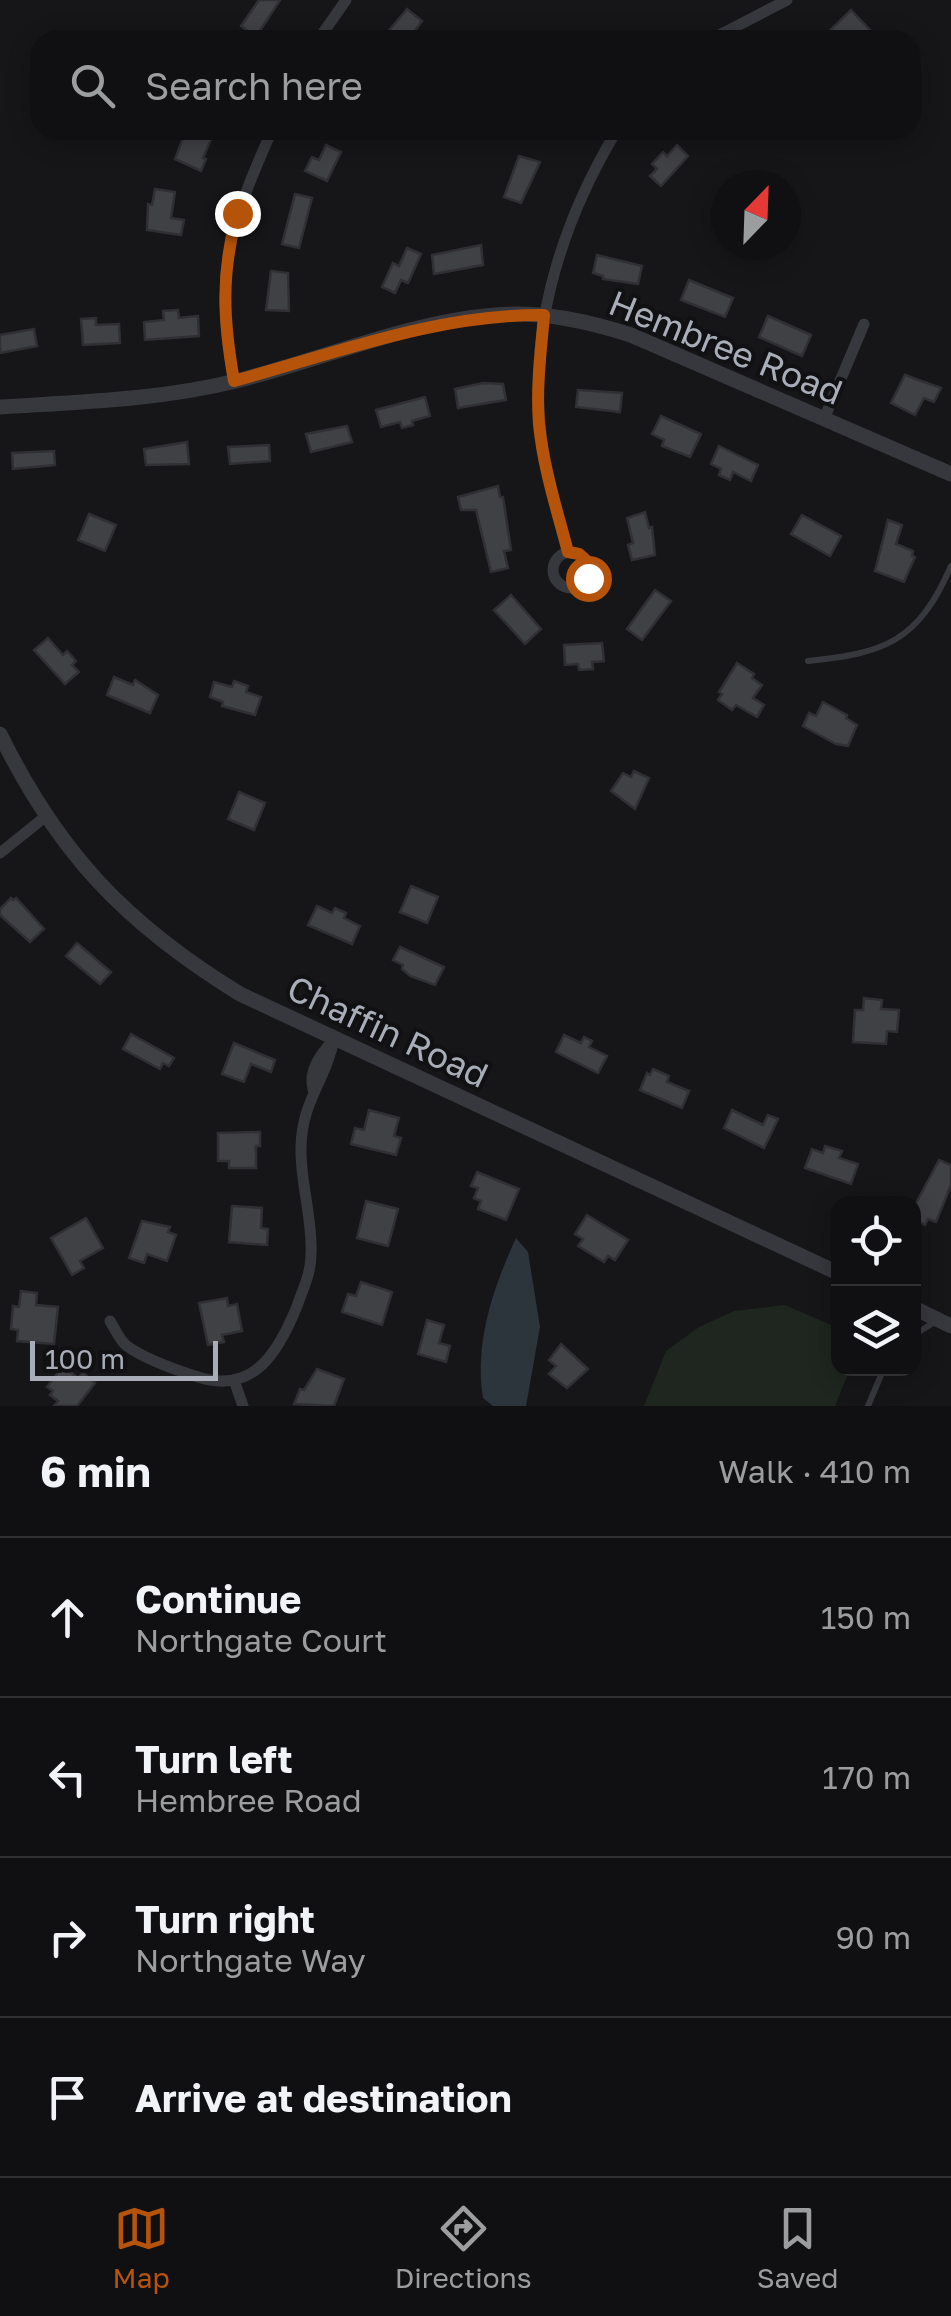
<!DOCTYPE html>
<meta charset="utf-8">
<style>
:root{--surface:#101012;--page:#1e1e20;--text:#f1f3f6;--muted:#9c9d9f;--line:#303032;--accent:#b45309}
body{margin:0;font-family:"Golos Text",sans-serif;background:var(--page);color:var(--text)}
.controls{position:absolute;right:30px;bottom:30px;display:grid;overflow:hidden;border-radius:20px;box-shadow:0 5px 25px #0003}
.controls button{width:90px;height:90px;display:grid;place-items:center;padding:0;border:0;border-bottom:2px solid var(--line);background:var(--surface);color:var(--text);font:50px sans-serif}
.compass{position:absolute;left:711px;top:170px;width:90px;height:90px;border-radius:50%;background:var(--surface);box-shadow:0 5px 25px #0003;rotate:23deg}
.scale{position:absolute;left:30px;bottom:25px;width:188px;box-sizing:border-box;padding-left:10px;border:5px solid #a8adb8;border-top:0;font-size:28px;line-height:35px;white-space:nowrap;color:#a8adb8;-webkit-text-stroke:8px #111113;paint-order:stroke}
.stop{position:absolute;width:30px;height:30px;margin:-22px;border:8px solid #b45309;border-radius:50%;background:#fff}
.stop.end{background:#b45309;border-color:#fff;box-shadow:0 2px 10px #0008}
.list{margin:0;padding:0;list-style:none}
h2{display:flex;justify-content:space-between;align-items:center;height:130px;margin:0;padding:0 40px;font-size:42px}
h2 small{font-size:32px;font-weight:400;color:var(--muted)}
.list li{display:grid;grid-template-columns:65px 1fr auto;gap:30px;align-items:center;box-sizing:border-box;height:160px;padding:0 40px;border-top:2px solid var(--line)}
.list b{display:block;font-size:38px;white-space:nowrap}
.list p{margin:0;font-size:32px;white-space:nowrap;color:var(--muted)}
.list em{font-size:32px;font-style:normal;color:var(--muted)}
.icon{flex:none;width:55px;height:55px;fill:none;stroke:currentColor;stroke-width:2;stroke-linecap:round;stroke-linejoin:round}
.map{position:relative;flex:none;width:951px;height:1406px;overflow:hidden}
.search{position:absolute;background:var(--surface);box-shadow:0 5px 25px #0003;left:30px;right:30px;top:30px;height:110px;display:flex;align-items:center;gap:25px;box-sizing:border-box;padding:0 35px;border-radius:30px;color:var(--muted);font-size:38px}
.sheet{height:770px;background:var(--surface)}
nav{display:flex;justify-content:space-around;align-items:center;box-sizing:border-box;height:140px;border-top:2px solid var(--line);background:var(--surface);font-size:28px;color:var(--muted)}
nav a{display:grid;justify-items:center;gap:5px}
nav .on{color:var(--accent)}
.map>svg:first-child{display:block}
.green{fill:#1e261f}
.water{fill:#2c353c}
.building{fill:#404145;stroke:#303034;stroke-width:2.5}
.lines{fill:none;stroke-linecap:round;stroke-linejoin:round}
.service{stroke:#37383d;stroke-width:6}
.minor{stroke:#37383d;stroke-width:11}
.tertiary{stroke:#37383d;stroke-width:15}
.route{stroke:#b45309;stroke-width:12}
.labels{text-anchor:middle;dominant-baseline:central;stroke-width:8;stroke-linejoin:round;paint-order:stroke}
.street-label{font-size:35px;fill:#a8adb8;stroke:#111113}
</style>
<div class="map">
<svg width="951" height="1406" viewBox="0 0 951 1406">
<rect width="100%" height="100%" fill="#161618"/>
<polygon class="green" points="785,1305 838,1328 838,1368 850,1369 835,1406 644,1406 666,1351 699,1327 734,1311"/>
<path class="water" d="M516,1238L528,1252L540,1327L526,1406H493L483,1398C474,1343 493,1288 516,1238Z"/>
<g class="building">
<polygon points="259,0 280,0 256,37 241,26"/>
<polygon points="407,9 422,21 414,32 424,40 381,40"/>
<polygon points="851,10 871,31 861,40 820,40"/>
<polygon points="186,130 215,130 203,158 206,159 201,171 175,159"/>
<polygon points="326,145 341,152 327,181 305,171 312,157 319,160"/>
<polygon points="677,145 688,156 661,186 650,176 657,169 652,164 663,152 667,156"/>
<polygon points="519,156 540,162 521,203 504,197"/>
<polygon points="155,189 175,192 171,218 184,220 181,235 147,230 148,204 152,205"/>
<polygon points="295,194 312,198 299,248 282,244"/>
<polygon points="481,245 483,265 434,274 432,255"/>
<polygon points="407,248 421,254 408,283 401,280 395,293 382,287 393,263 399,266"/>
<polygon points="597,255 642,266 638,284 603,279 603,276 593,273"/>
<polygon points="271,271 288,273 289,311 266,310"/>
<polygon points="689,280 733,298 725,317 681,300"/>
<polygon points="178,310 179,318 198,316 199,336 145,340 144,322 164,320 163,311"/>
<polygon points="768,316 811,335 802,356 759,337"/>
<polygon points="96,318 96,325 119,324 120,343 83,345 81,319"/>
<polygon points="34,329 37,346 0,353 0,335"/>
<polygon points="905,375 941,388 934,402 924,398 915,415 891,403"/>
<polygon points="483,383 503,384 506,400 458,408 455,389"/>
<polygon points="578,390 622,393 620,412 576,407"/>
<polygon points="425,397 430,416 412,421 413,425 402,428 400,422 381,427 376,410"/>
<polygon points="661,416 701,434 690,457 662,446 664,440 652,434"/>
<polygon points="347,426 352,442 311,452 306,434"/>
<polygon points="187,442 189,464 146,465 144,449"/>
<polygon points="269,445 270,461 230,464 228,447"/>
<polygon points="719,446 758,465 751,481 733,472 730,480 719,475 721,469 711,464"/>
<polygon points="54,451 55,465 13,469 12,453"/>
<polygon points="498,486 500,497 503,497 511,550 504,551 508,568 491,572 476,510 461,510 458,497"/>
<polygon points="645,512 649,528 652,527 655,555 632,560 628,545 633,543 627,518"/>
<polygon points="89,514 116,525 105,551 78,540"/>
<polygon points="802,515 841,536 830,556 791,534"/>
<polygon points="888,520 902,525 896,544 913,551 912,556 915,557 904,582 875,571"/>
<polygon points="655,590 671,601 642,640 627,629"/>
<polygon points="511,595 541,629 525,644 494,610"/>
<polygon points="48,638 63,655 67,651 76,661 72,665 79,672 65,684 34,650"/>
<polygon points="602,643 604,661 592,662 593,669 579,670 578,664 565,665 564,645"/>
<polygon points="737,663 754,674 752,678 762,685 753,698 764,705 757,717 736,705 732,710 718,700 722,694 719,692"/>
<polygon points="114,677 133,685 135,680 158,695 150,713 107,695"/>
<polygon points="234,681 248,686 246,692 261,697 255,715 222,706 223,702 210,697 214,682 232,687"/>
<polygon points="823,702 847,715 846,718 857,725 848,746 836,744 803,726 809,713 816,716"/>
<polygon points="634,771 649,778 635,809 611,791 623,773 631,777"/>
<polygon points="239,792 265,803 254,830 228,819"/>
<polygon points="411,886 438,897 427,923 400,912"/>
<polygon points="11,898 13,900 16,898 44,929 30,942 0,915 0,909"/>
<polygon points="317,906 332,913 335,908 346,913 344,918 360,926 352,944 308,925"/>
<polygon points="77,943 111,972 100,984 66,956"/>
<polygon points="400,947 444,967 435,985 410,976 402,969 403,965 393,960"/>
<polygon points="864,998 882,1000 881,1009 899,1010 897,1032 887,1031 886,1044 853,1042 855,1010 863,1010"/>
<polygon points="131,1034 174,1058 169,1066 163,1063 160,1069 123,1049"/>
<polygon points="564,1035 581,1043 584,1037 592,1041 589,1047 607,1056 598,1073 556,1052"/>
<polygon points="234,1043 275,1060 271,1072 251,1064 244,1082 222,1074"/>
<polygon points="653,1069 669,1076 667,1082 689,1091 682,1108 640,1090 647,1073 650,1075"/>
<polygon points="369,1110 399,1118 394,1136 401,1138 396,1155 351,1144 355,1128 364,1130"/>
<polygon points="732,1110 763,1125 768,1115 778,1119 764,1148 724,1128"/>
<polygon points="260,1132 260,1146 256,1146 256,1168 229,1168 229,1161 218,1161 218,1133"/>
<polygon points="825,1146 842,1151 839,1158 858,1164 851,1184 805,1168 812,1149 823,1153"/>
<polygon points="939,1160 951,1165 951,1185 936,1222 928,1219 925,1225 916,1220 919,1214 914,1212 914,1207"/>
<polygon points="477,1172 519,1189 506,1220 478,1209 481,1201 474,1198 478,1188 471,1186"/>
<polygon points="366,1201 398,1209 388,1246 357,1238"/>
<polygon points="232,1206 262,1208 261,1228 268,1229 267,1245 229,1242"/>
<polygon points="587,1215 628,1240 615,1260 608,1256 604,1262 578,1246 583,1239 575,1234"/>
<polygon points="86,1218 103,1248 80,1261 84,1268 72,1275 51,1238"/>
<polygon points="142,1221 170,1227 168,1232 176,1235 167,1261 147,1254 144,1263 129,1258"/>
<polygon points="361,1282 392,1292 382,1325 342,1312 348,1294 356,1296"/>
<polygon points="21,1291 37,1293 36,1305 58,1307 54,1344 17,1341 18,1330 11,1329 13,1306 19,1307"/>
<polygon points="227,1298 228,1306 237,1304 242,1331 222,1335 224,1342 208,1345 199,1303"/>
<polygon points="427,1320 444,1325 439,1343 450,1346 446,1362 418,1354"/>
<polygon points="561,1344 588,1369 567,1388 549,1374 556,1366 549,1360"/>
<polygon points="63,1366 78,1378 83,1373 95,1383 77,1406 54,1406 58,1401 50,1395 53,1391 47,1387"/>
<polygon points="317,1369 344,1379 334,1406 294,1404 300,1389 304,1390"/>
</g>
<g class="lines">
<g class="service">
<path d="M808,661C885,653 918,642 951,566"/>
<polyline points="914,1335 933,1323 939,1323"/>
<polyline points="868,1406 884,1368"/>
</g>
<g class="minor">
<polyline points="318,40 346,0"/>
<polyline points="710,40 787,0"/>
<path d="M234,381C214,272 228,230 272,130"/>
<polyline points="824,419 864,324"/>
<circle cx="571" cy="570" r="18"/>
<path d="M568,552C557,510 544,467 540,424C530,321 564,218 617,130"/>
<polyline points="0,853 45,817"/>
<path d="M313,1089C308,1070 321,1054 333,1040"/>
<path d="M110,1321C115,1329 120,1341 127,1346C146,1360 176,1370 198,1377C254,1395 279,1351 297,1306C303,1289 311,1273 311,1255C313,1218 300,1183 301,1147C302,1100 326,1081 334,1039"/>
<polyline points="234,1380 243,1406"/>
</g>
<g class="tertiary">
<path d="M0,407C79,402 159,400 236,381C321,360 407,322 495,315C542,311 587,321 631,335L951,474"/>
<path d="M0,734C59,854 126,924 240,994L838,1273"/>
<polyline points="914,1308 951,1326"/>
</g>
</g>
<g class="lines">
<path class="route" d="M237,213C221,275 223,319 234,381C336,353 438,314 544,315C541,351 536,387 539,424C543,467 557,510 568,552L579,554L588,562V578"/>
</g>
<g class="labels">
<g class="street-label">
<text transform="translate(726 347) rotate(22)">Hembree Road</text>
<text transform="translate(388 1031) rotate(25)">Chaffin Road</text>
</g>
</g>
</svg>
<div class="controls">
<button><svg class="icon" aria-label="locate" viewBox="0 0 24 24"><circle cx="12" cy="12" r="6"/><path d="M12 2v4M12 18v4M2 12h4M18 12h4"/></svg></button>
<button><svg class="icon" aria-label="layers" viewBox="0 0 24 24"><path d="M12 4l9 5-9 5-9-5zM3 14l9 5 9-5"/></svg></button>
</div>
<svg class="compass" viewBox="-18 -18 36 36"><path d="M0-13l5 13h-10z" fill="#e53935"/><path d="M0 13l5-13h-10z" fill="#9c9d9f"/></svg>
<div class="scale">100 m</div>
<div class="stop" style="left:588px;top:578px"></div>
<div class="stop end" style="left:237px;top:213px"></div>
<div class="search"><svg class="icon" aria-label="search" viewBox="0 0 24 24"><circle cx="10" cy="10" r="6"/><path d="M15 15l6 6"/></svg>Search here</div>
</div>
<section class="sheet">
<h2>6 min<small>Walk · 410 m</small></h2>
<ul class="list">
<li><svg class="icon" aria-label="ahead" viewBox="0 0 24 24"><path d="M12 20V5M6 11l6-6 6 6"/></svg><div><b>Continue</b><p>Northgate Court</p></div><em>150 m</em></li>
<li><svg class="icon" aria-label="left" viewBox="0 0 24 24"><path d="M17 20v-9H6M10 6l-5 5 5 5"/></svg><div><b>Turn left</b><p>Hembree Road</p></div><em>170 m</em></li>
<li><svg class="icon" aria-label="right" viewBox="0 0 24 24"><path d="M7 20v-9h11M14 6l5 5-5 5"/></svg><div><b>Turn right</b><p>Northgate Way</p></div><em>90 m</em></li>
<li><svg class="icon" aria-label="arrive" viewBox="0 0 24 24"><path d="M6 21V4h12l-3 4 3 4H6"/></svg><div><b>Arrive at destination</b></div></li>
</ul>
</section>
<nav>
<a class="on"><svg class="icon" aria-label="map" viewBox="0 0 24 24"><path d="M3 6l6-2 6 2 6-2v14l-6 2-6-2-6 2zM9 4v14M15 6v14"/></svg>Map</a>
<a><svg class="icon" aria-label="directions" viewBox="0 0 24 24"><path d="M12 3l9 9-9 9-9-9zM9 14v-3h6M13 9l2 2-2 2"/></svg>Directions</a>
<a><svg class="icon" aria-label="saved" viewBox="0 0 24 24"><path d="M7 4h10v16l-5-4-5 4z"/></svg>Saved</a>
</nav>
